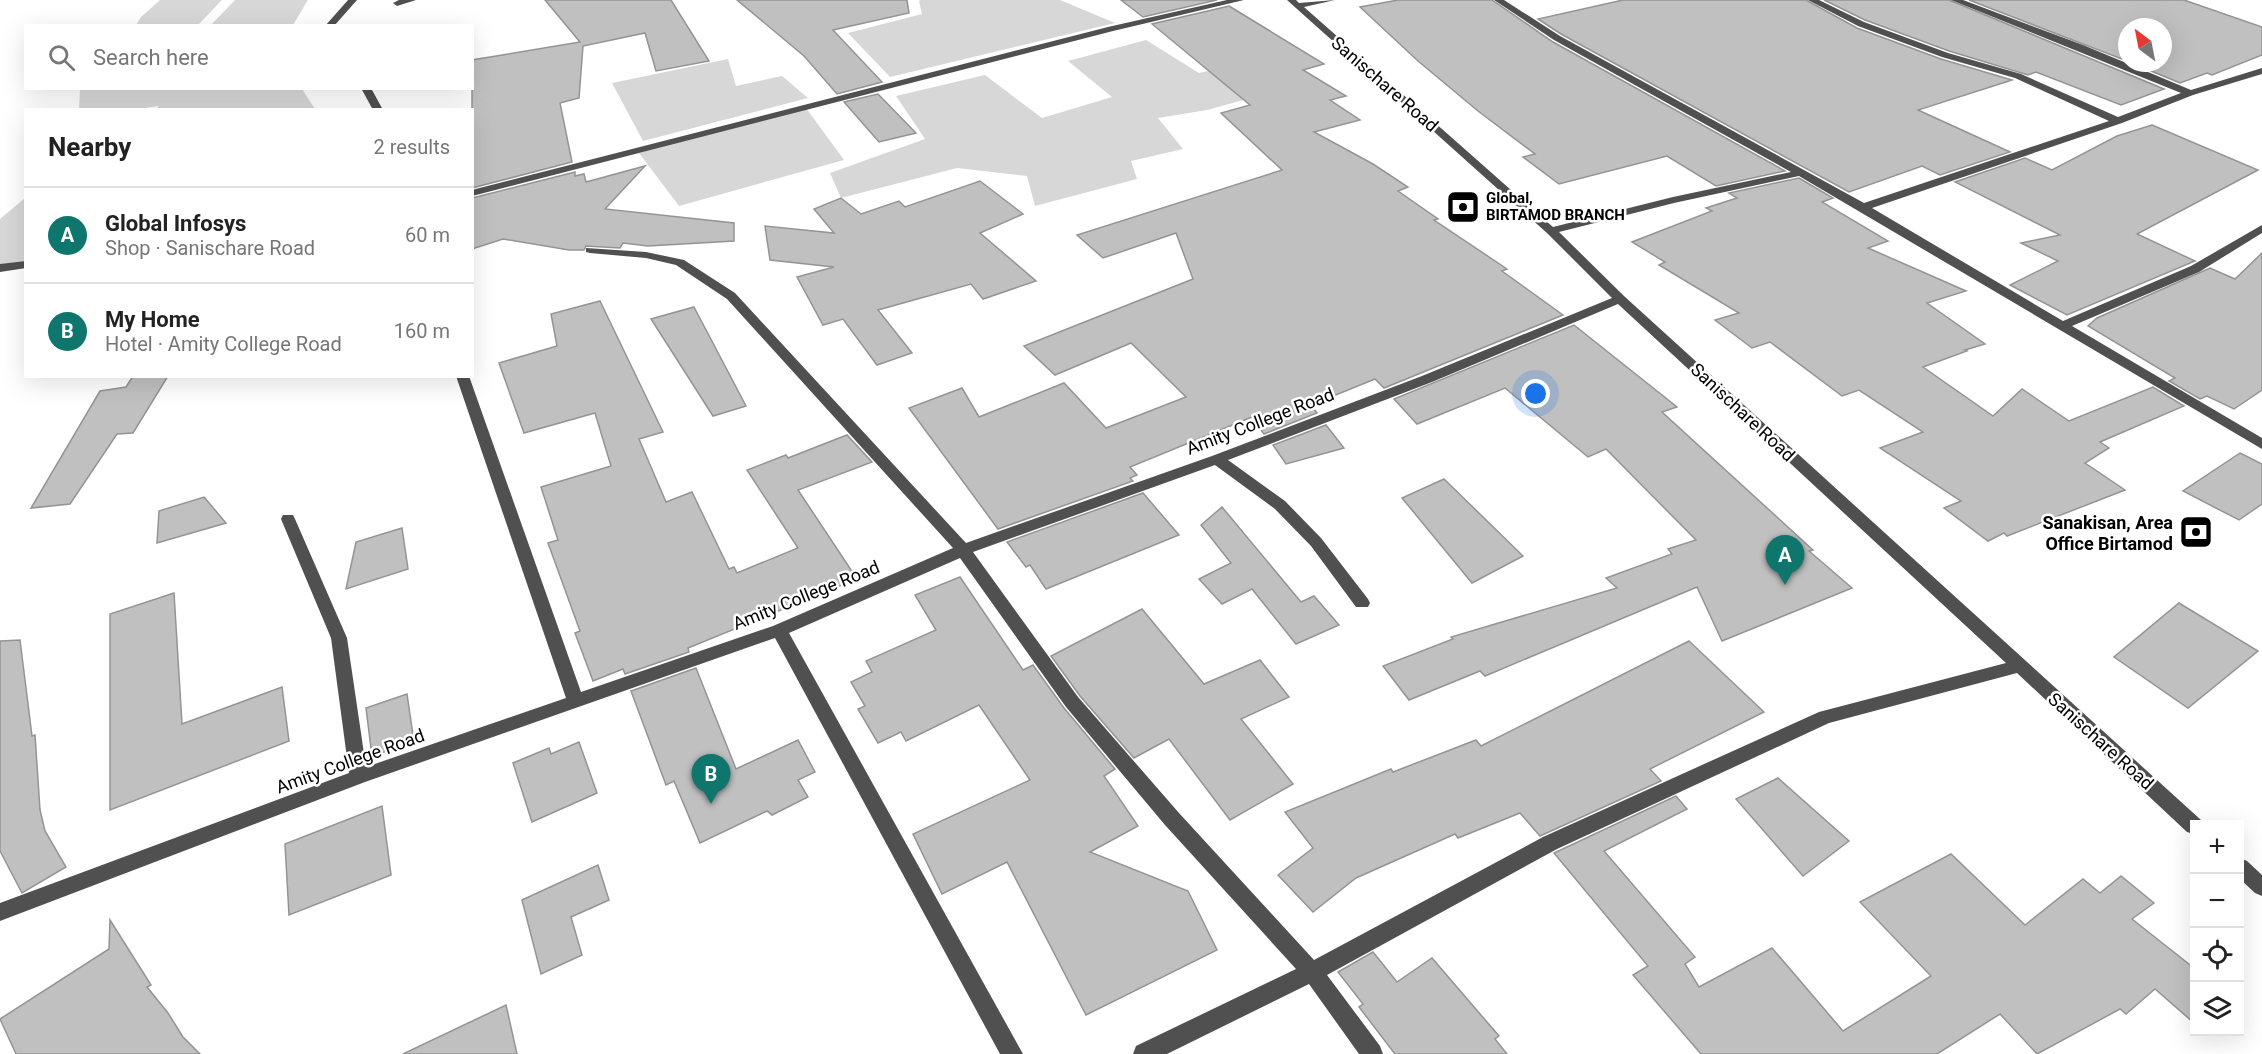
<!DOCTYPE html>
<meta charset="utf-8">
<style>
:root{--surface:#fff;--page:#f6f6f6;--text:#222;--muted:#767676;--line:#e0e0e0;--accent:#0f766e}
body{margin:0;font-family:Roboto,sans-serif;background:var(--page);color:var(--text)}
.controls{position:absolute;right:18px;bottom:18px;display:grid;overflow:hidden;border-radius:0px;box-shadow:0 6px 24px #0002}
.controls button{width:54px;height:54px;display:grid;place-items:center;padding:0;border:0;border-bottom:2px solid var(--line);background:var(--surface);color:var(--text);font:30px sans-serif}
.compass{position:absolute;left:2118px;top:18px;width:54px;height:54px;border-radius:50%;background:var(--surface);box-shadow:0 6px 24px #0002;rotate:328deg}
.you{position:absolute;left:1536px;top:394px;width:21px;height:21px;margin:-15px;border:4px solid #fff;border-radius:50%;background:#1a73e8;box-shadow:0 0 0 9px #1a73e833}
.badge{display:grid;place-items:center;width:39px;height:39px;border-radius:50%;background:var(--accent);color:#fff;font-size:20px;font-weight:700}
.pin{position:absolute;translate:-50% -50px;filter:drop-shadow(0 2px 3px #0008)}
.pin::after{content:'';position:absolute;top:32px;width:21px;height:18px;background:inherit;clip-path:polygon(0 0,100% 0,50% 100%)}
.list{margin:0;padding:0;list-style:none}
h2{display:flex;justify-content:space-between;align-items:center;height:78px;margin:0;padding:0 24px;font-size:26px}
h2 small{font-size:20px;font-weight:400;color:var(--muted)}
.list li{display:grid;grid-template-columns:39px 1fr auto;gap:18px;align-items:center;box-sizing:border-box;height:96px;padding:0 24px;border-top:2px solid var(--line)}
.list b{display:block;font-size:22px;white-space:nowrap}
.list p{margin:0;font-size:20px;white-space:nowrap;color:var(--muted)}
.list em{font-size:20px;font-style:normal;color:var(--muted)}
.icon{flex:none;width:33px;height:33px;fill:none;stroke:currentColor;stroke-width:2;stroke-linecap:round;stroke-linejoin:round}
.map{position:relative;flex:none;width:2262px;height:1054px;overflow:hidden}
.search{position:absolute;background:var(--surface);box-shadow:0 6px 24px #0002;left:24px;top:24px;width:450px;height:66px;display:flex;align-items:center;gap:15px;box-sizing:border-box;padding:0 21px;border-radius:0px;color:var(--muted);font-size:22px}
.panel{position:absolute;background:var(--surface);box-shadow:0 6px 24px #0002;left:24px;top:108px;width:450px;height:270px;border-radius:0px}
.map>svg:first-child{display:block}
.green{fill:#d7d7d7}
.building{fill:#c0c0c0;stroke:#949494;stroke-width:1.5}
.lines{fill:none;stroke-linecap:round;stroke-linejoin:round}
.minor{fill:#505050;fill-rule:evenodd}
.labels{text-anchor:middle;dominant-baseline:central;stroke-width:5;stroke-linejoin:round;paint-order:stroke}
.far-poi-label{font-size:15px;font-weight:bold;fill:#000;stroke:#fff;text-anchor:start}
.street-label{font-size:18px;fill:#000;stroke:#fff}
.poi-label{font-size:18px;font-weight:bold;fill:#000;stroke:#fff;text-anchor:end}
</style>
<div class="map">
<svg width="2262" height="1054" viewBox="0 0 2262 1054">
<rect width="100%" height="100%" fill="#fff"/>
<g class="green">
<polygon points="160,0 222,0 198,25 136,25 141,17"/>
<polygon points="235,0 308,0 293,25 211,25"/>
<polygon points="921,0 1060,0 1115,23 890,77 848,33 922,14 919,1"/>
<polygon points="1146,40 1199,73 1226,67 1258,96 1207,110 1158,118 1183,149 1131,161 1137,179 1035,206 1027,176 957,168 841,198 830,173 925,139 896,96 985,75 1042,118 1112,97 1068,61"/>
<polygon points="728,59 736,86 782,76 808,98 643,141 612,83"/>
<polygon points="80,89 302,89 315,109 158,109 158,106 138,109 79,109"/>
<polygon points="806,108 844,160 679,206 639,153"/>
<polygon points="25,198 25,267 0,270 0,219"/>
</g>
<g class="building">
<polygon points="545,0 671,0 709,61 656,71 645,33 583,46 579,98 560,103 572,162 472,188 472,60 580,42"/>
<polygon points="737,0 907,0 909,13 833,30 882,82 837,94 804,56"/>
<polygon points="1121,0 1217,0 1143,17"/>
<polygon points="1398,0 1492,0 1553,42 1785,171 1716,186 1667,156 1559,184 1523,157 1535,154 1478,111 1418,61 1360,7"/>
<polygon points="1623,0 1806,0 1857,28 1941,59 2012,80 1918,110 2010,152 1940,175 1922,166 1849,192 1561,34 1538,19"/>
<polygon points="1824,0 1949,0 2164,89 2121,105 2036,72 2028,75 1949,51 1865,20"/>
<polygon points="1969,0 2184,0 2262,27 2262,55 2212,75 2207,73 2180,83 2132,63 2163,63 2163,27 2127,27 2127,61"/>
<polygon points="1229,6 1324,64 1303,70 1346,96 1330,100 1360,120 1314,132 1373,164 1408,187 1398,191 1438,219 1434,220 1507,269 1502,271 1563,315 1384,388 1375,379 1311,405 1317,413 1264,434 1252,417 1130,467 1137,475 1130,478 1133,481 998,529 909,408 962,388 979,417 1064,383 1106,428 1186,397 1131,343 1055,375 1024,346 1193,279 1176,233 1103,258 1077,235 1282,170 1221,113 1250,105 1152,24"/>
<polygon points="878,94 916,133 879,142 844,102"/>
<polygon points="2152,125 2258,170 2137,234 2195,261 2067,315 2010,285 2058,261 2021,243 2060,235 1955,182 2025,158 2052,170 2117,136"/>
<polygon points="645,166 605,209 734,223 734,241 648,246 623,243 620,248 586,246 584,250 569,250 503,239 472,249 472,198 575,172 575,176 584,174 586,182"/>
<polygon points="1799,178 1833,198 1822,202 1888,241 1868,248 1966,291 1927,303 1985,344 1965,350 1967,351 1923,367 1993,416 2022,389 2069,421 2153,387 2184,406 2100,442 2109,448 2085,463 2125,490 2007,536 2004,533 1988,541 1944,508 1961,501 1880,448 1923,432 1859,390 1842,396 1770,342 1752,348 1715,320 1739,313 1659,265 1665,262 1632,242 1712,211 1706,208 1737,198 1729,193"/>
<polygon points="980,181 1023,214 980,233 1036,281 983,299 971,284 878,310 912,353 877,365 843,319 823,325 797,277 834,267 770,260 765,226 834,233 814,209 841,198 861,214 899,201 905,207"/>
<polygon points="2262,253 2262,390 2234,409 2207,396 2200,399 2169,381 2175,378 2088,326 2097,318 2210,268 2235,279"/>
<polygon points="600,301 663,432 639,439 666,502 692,492 729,569 734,567 737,573 798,548 747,470 786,455 788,458 847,435 872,462 798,490 857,579 688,648 689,652 625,674 623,669 593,681 575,633 580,631 548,543 558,540 541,487 611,466 595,413 524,433 499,363 557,346 551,314"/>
<polygon points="694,307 746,406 713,416 651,319"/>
<polygon points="1574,325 1677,407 1662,412 1813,550 1809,551 1852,588 1722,641 1697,587 1485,676 1480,671 1409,700 1383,666 1453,639 1451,637 1617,588 1606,578 1672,554 1668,549 1696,540 1606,449 1588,457 1505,388 1417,424 1394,399"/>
<polygon points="133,376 168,376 133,433 117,434 70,504 31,508 100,391 126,387"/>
<polygon points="1326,425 1344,448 1286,464 1273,445"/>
<polygon points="2240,453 2262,464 2262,504 2239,520 2183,491"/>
<polygon points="1444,479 1523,556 1472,583 1402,498"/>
<polygon points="1143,493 1179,535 1046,589 1030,565 1026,567 1007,542"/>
<polygon points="204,497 226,523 157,543 159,511"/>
<polygon points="1222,507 1301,602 1314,596 1339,625 1296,644 1252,589 1222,604 1199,579 1231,563 1201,525"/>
<polygon points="402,528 408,569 346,589 356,542"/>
<polygon points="960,577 1023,670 1033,665 1064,708 1115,769 1104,776 1138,826 1090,852 1188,891 1217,950 1086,1015 1007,862 942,894 913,834 1030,780 979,705 906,741 901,732 878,743 858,709 865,706 851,682 872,672 866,661 936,630 915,595"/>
<polygon points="174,593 182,724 282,687 289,741 110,810 110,614"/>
<polygon points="2179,603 2258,651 2188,708 2114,657"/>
<polygon points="1142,609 1204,684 1260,660 1289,697 1241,719 1293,784 1230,820 1169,739 1134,758 1080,696 1051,656"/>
<polygon points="20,640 32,736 35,735 40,810 45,831 66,867 22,893 0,851 0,641"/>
<polygon points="1689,641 1764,712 1650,769 1661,781 1540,836 1520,813 1458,838 1455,834 1356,878 1313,912 1278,875 1313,848 1285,812 1391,769 1393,772 1476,740 1481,746"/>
<polygon points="696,668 736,769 798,740 815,772 798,780 808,797 772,815 767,811 700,843 674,781 666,785 631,691"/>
<polygon points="407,694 414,742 372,756 366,708"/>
<polygon points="579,742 597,793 532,822 513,763 549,748 551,754"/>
<polygon points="1778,778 1849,841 1803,876 1736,799"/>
<polygon points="1676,796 1687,809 1604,851 1695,957 1685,964 1699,987 1772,948 1843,1031 1931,976 1860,902 1951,854 2025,925 2083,879 2100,893 2121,876 2154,903 2132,919 2194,968 2194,1023 2155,989 2126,1014 2120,1009 2037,1054 2000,1014 1937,1054 1701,1054 1633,975 1648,966 1554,853"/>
<polygon points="382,806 391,875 289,915 285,844"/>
<polygon points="598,865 609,900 571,917 582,955 541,974 522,900"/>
<polygon points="110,920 151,985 147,987 168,1013 183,1037 200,1054 16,1054 0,1019 109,949"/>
<polygon points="1373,952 1397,982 1432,958 1499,1036 1495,1039 1507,1054 1395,1054 1359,1007 1363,1004 1338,972"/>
<polygon points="506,1005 517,1054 403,1054"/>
</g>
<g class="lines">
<g class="minor">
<polygon points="348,0 357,0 334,26 325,26"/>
<polygon points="399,0 416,0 397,6 393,3"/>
<polygon points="1227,0 1244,0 1113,31 472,196 472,190 1108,27"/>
<path d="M1287,0H1296L1299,3L1335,0L1304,7L1553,227L1673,197L1791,172L1554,40L1494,0H1504L1560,36L1864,203L2109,121L2015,78L1942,57L1858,26L1808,0H1819L1864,22L1948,53L2021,74L2118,117L2181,93L1951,0H1963L2083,45L2191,90L2262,68V74L2193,95L2122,123L1872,208L2063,321L2191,266L2262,225V233L2199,272L2072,326L2262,438V449L1799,176L1674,203L1559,232L1624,296L2201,820L2203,824H2194V834L2187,832L2017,673L1829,723L1557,849L1327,975L1380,1046L1383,1054H1359L1309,984L1167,1054H1133L1136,1046L1296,969L1165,825L1066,707L960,558L789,633L1023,1054H1000L775,638L365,782L0,921V903L349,773L331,638L281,519L283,515H293L295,519L347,638L366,767L566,698L456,376H469L581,692L773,626L953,548L727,299L676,265L646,258L590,253L586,252V248L646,252L684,260L735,293L966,543L1212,456L1422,376L1612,298L1547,233ZM1618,304L2006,663L1819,712L1543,837L1314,960L1179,813L1078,697L973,552L1215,465L1275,509L1311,546L1356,607H1368L1370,603L1368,599L1321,538L1285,501L1228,460L1432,382Z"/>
<polygon points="361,88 371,88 383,110 373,110"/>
<polygon points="26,261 26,268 0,272 0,264"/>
<polygon points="2240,858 2247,861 2262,875 2262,896 2255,893 2240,879"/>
</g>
</g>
<defs>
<symbol id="bank-square" viewBox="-11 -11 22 22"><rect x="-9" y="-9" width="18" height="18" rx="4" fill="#000" stroke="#fff"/><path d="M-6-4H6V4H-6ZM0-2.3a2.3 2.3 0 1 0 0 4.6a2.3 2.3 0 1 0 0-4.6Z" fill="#fff"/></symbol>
</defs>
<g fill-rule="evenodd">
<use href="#bank-square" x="1444" y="188" width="38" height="38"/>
<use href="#bank-square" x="2177" y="513" width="38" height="38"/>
</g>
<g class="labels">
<g class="far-poi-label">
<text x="1486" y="198">Global,<tspan x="1486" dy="17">BIRTAMOD BRANCH</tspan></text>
</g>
<g class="street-label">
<text transform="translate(1385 84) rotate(41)">Sanischare Road</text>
<text transform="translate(1743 412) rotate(43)">Sanischare Road</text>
<text transform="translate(1260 421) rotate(-21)">Amity College Road</text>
<text transform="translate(806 595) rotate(-22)">Amity College Road</text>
<text transform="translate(2101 741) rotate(42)">Sanischare Road</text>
<text transform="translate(350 761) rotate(-20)">Amity College Road</text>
</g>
<g class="poi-label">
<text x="2173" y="522">Sanakisan, Area<tspan x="2173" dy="21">Office Birtamod</tspan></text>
</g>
</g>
</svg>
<div class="controls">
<button>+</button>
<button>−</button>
<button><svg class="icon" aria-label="locate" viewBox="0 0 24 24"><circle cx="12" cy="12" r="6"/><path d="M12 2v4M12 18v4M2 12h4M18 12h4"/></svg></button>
<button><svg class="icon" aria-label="layers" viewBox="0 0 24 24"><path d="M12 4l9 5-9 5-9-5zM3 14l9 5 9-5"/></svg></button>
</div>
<svg class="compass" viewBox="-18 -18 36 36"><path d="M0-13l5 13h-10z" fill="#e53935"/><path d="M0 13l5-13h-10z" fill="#767676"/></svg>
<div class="you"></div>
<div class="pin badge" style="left:1785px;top:585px">A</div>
<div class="pin badge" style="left:711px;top:804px">B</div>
<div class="search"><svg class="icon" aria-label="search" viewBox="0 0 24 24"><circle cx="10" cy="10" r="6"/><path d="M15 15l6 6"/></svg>Search here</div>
<section class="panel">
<h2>Nearby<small>2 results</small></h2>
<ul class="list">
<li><span class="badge">A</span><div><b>Global Infosys</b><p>Shop · Sanischare Road</p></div><em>60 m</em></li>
<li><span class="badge">B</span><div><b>My Home</b><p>Hotel · Amity College Road</p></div><em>160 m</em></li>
</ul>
</section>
</div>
